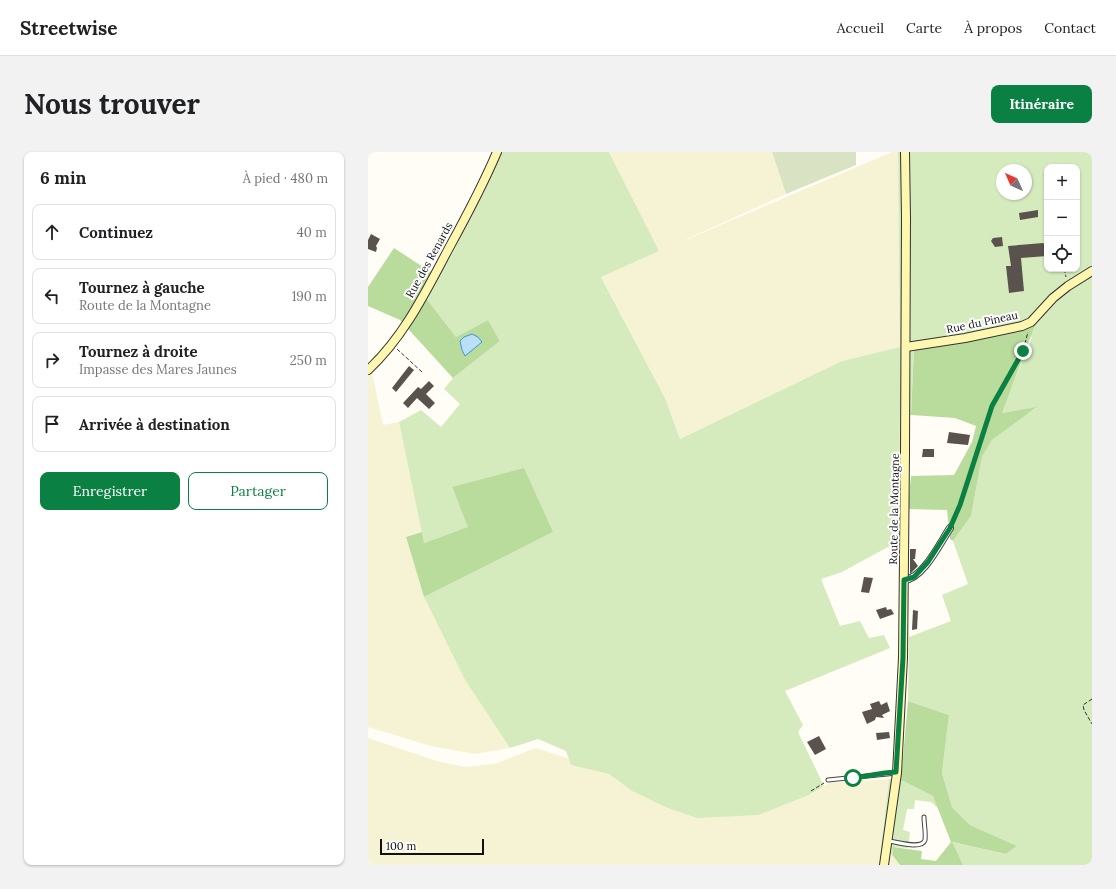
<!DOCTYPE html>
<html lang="fr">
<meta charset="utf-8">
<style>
:root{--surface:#fff;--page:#f2f2f2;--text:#202124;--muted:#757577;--line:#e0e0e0;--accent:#0b8043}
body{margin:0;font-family:Lora,serif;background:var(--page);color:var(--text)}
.controls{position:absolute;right:12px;top:12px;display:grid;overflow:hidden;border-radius:8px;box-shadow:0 1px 3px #0004}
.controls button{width:36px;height:36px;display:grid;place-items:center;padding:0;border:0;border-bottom:1px solid var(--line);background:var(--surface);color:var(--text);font:20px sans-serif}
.compass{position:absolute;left:628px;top:12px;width:36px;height:36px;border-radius:50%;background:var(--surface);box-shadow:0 1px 3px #0004;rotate:315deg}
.scale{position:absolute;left:12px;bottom:10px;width:104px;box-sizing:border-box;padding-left:4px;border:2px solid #111;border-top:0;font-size:11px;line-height:14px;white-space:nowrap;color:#111;-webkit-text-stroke:3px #fff;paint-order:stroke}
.stop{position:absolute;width:12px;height:12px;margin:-9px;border:3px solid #0b8043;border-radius:50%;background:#fff}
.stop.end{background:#0b8043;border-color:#fff;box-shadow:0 1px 4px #0008}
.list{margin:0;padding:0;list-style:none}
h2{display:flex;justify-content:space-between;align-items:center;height:52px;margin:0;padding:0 16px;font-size:17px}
h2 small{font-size:13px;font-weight:400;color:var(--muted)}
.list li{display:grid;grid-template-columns:26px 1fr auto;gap:12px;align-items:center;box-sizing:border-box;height:56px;margin:0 8px 8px;padding:0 8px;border:1px solid var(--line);border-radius:8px}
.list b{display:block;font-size:15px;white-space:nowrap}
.list p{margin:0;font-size:13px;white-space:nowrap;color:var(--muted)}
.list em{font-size:13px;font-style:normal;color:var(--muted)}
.actions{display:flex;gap:8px;padding:12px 16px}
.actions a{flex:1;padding:9px 0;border:1px solid var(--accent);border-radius:8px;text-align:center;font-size:14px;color:var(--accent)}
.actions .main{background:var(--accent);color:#fff}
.icon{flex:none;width:22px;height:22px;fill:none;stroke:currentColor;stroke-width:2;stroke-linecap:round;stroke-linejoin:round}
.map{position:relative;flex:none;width:724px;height:713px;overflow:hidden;border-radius:8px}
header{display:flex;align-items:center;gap:24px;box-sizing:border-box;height:56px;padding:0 20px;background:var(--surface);border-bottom:1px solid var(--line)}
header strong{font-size:19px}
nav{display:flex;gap:22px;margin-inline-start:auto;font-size:14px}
.intro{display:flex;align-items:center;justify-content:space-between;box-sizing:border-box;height:96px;padding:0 24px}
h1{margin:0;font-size:28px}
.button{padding:10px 18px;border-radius:8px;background:var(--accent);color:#fff;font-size:14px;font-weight:700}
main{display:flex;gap:24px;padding:0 24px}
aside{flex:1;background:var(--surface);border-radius:8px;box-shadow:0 1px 3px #0004}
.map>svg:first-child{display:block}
.farmland{fill:#f6f3d4}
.green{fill:#d5ebbd;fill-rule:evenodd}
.forest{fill:#b9dc9c}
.cemetery{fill:#d9e3c4}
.water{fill:#b9e0f7;stroke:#3f96cf}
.building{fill:#5a524d}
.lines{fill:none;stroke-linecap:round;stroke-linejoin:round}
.lane-casing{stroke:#444;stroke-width:5}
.street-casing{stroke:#444;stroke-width:8}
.secondary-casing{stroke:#333;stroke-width:10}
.path{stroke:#333;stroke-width:1;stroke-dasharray:4 2;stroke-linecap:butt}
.lane{stroke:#fff;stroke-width:3}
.street{stroke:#fff;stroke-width:6}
.secondary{stroke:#fff6b0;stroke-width:8}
.route{stroke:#0b8043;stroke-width:5}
.labels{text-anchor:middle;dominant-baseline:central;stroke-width:4;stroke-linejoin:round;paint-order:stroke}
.street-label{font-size:11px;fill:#111;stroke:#fff}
</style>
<header>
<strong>Streetwise</strong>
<nav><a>Accueil</a><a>Carte</a><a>À propos</a><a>Contact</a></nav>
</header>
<div class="intro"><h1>Nous trouver</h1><a class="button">Itinéraire</a></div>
<main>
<aside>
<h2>6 min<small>À pied · 480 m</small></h2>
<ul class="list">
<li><svg class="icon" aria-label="ahead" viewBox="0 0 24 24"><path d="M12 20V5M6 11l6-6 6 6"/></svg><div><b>Continuez</b></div><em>40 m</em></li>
<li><svg class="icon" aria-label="left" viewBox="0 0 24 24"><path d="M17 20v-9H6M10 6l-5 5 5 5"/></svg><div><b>Tournez à gauche</b><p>Route de la Montagne</p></div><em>190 m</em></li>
<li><svg class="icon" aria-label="right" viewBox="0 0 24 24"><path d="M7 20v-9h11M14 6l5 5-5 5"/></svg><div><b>Tournez à droite</b><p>Impasse des Mares Jaunes</p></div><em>250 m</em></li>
<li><svg class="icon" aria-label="arrive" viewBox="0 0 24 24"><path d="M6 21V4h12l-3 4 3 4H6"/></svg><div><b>Arrivée à destination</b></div></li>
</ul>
<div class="actions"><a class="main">Enregistrer</a><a>Partager</a></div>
</aside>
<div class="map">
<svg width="724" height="713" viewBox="0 0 724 713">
<rect width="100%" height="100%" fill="#fffdf5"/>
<g class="farmland">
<polygon points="241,0 404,0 418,42 308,92 524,0 530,0 533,195 474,209 312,287 297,246 233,124 291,99"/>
<polygon points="4,220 15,273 31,270 54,380 38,385 56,445 97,528 142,596 107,602 63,594 0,575 0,223"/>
<polygon points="0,586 72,610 98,615 126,612 168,596 202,607 204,613 241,622 264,639 297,655 442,643 461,631 521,627 513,695 525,704 532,713 0,713"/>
</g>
<g class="green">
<path d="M133,0H241L291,99L233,125L297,246L312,287L474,209L532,195L530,0H724V713H595L583,690L638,702L649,694L602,673L584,655L574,621L581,563L540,549L541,485L583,469L574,443L600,432L585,389L603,364L614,305L624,288L668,256L633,261L664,185L546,196L543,263H532L531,389L474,420L453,427L472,474L492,469L501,486L516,483L522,496L417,539L435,573L430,580L456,634L441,643L390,663L329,666L297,655L264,639L241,622L203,613L198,599L170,587L142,596L97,528L56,445L185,380L84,336L101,375L56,391L31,270L53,258L73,275L92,252L76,237L85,226L132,189L120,168L88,185L58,146ZM679,15H709V117H679ZM634,18H658V42H634Z"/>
<polygon points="521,627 533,628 565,644 571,657 563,650 547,648 546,657 539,657 535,678 542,680 540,696 525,695 525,704 513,695"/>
</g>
<g class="forest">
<polygon points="26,96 69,124 58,146 88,185 120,168 132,189 85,226 32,168 0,154 0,135"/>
<polygon points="667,173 634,261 669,255 624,288 614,305 603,364 585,389 582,387 579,358 540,357 543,324 586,323 604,290 608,274 587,266 543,263 546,196 595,189"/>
<polygon points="156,316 185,380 56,445 38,385 54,380 56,391 100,375 84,335"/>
<polygon points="540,549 581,563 574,621 584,655 602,673 649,694 638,702 584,690 595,713 532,713 525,704 525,695 554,699 553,707 568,709 583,690 565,644 533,628"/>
</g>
<polygon class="cemetery" points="404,0 488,0 488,13 418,42"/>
<polygon class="water" points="104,182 110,185 114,190 97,204 94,198 92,189 96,185"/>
<g class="building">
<polygon points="670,58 670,65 652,68 651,61"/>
<polygon points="3,82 12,87 8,94 9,96 8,100 0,97 0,88"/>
<polygon points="634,85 635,94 627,95 623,89 625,86"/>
<polygon points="675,91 679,95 679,104 653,106 656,139 641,141 638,114 643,114 640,94"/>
<polygon points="41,214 46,218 28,240 24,236"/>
<polygon points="61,229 66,234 58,242 67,251 61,257 49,246 40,256 35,251 50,235 53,237"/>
<polygon points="581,280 602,283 600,293 579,291"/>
<polygon points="555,297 566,297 566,305 554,305"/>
<polygon points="542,397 548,397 547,407 545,407 550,414 542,422"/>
<polygon points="496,425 505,426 501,441 493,440"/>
<polygon points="518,455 519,458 523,457 526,462 512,467 508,458"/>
<polygon points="545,458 550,459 549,477 544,478"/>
<polygon points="511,549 513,553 519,550 522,559 514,563 516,566 508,565 507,568 499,572 494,560 504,557 502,552"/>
<polygon points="521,580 522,586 509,588 508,581"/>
<polygon points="451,584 458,597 447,603 439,590"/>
</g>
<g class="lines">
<defs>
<g id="lane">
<polyline points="460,628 529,621"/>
<path d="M521,689C529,690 554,698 557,688C558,681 556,672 556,665"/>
</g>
<path id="street" d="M536,428C555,427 572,391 582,376"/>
<g id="secondary">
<polyline points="538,195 597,186 654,174 663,170 685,146 700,134 724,119"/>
<path d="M0,218C36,185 58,139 81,96C98,65 115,33 129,0"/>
<polyline points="516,713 529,621 535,506 537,302 538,66 537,0"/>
</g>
</defs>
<use href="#lane" class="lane-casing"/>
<use href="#street" class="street-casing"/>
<use href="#secondary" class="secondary-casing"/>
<g class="path">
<polyline points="679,81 679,82"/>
<polyline points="696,117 698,125"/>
<polyline points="29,197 54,220"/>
<polyline points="585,369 592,353 624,254 655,199 660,180"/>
<polyline points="724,547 715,553 716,558 724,572"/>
<polyline points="443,639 456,631"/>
</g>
<use href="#lane" class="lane"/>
<use href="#street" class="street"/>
<use href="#secondary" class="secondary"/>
</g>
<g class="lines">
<polyline class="route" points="485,626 517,621 528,620 535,506 536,428 546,425 560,410 582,376 592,353 624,254 655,199"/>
</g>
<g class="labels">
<g class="street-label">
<text transform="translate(61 108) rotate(-61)">Rue des Renards</text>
<text transform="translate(614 170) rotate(-12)">Rue du Pineau</text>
<text transform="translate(526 357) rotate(-89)">Route de la Montagne</text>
</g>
</g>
</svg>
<div class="controls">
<button>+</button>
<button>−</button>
<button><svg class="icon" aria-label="locate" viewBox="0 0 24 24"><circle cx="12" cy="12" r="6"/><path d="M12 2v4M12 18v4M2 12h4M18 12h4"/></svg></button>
</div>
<svg class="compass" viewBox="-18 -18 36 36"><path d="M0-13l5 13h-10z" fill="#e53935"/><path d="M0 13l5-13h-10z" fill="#757577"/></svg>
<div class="scale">100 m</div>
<div class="stop" style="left:485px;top:626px"></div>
<div class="stop end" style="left:655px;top:199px"></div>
</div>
</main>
